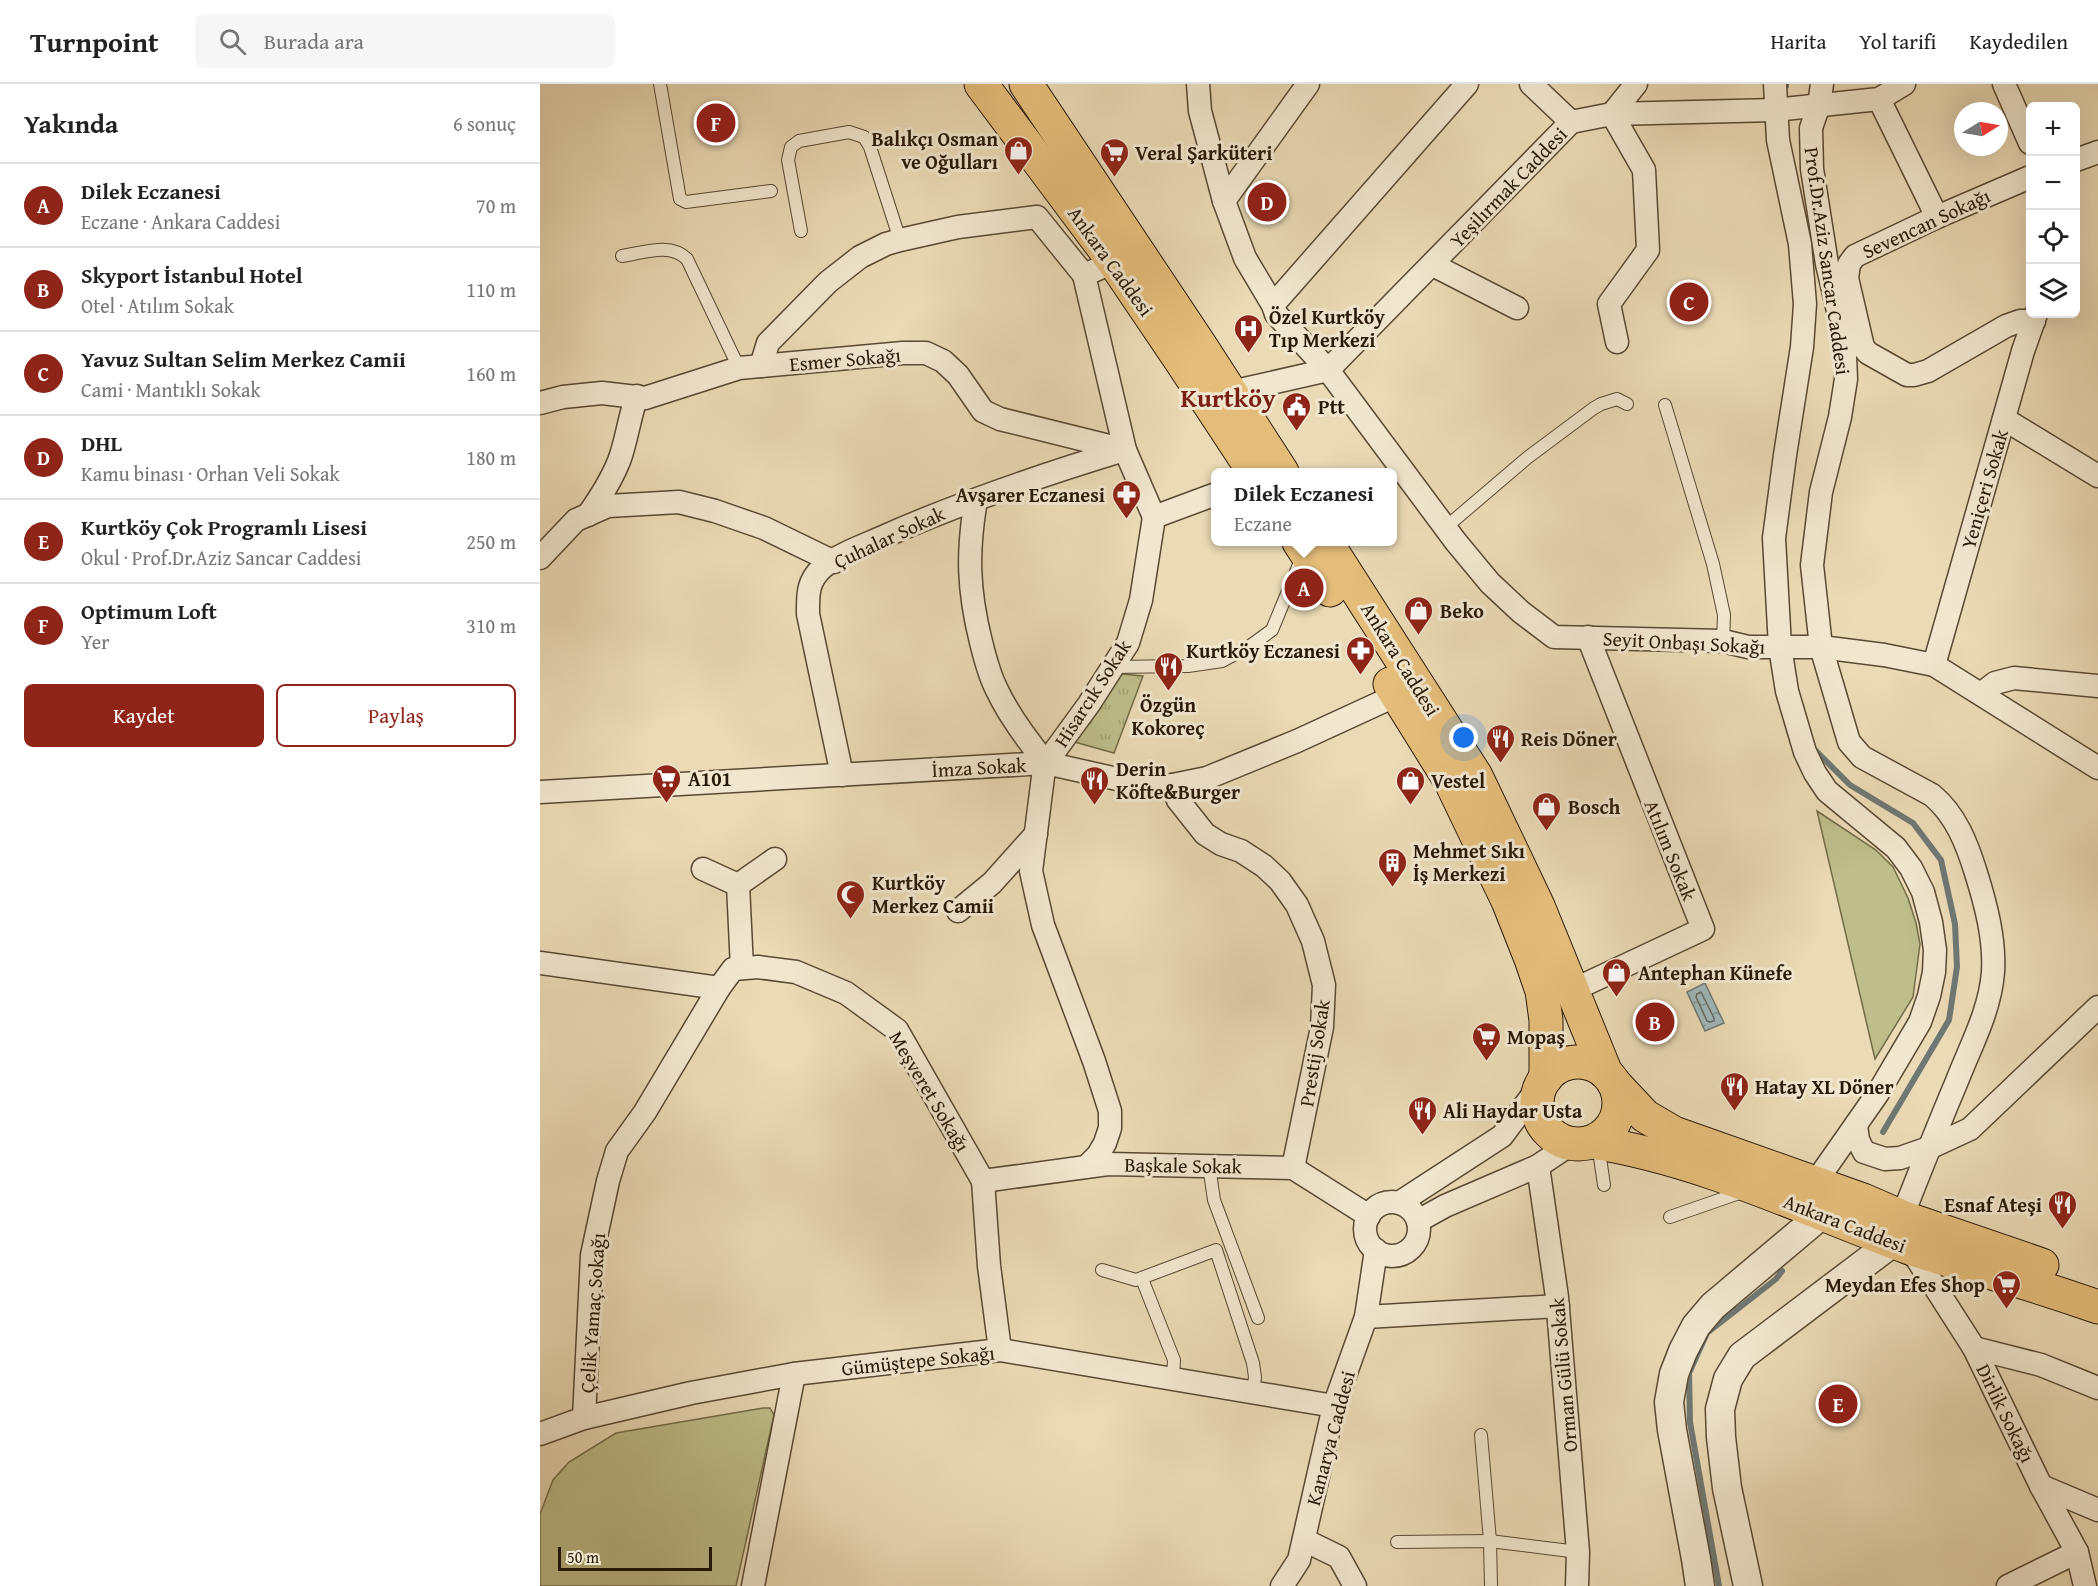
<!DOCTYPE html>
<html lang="tr">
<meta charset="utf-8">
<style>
:root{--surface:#fff;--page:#f6f6f6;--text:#222;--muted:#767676;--line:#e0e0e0;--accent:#8f2418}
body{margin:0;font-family:"Gentium Book Plus",serif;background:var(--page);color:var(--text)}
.controls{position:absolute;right:18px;top:18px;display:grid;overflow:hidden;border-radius:9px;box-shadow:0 6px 24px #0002}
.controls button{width:54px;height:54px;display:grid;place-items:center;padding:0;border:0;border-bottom:2px solid var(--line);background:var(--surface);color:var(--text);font:30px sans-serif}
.compass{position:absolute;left:1414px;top:18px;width:54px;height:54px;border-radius:50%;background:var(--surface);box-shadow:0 6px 24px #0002;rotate:79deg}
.scale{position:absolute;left:18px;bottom:15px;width:154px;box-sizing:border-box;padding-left:6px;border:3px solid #291908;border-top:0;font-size:16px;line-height:21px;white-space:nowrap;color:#291908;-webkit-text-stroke:4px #f1e7cf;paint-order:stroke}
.you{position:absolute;left:924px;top:654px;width:21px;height:21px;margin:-15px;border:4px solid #fff;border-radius:50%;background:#1a73e8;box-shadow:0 0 0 9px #1a73e833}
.badge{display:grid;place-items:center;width:39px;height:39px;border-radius:50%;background:var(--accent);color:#fff;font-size:20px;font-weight:700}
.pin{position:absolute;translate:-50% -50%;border:3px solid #fff;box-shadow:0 2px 6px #0006}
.popup{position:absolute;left:671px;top:384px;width:186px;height:78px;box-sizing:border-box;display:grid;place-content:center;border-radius:9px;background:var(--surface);filter:drop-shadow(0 2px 4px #0005);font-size:20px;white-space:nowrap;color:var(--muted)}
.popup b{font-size:22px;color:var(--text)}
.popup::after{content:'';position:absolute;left:50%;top:100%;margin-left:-12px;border:12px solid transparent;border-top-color:var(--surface)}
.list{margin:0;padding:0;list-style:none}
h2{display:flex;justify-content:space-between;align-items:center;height:78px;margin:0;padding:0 24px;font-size:26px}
h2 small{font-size:20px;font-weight:400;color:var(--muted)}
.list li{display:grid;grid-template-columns:39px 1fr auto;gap:18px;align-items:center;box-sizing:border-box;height:84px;padding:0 24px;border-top:2px solid var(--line)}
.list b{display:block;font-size:22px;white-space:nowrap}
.list p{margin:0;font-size:20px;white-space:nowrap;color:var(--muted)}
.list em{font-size:20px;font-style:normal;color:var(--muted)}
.actions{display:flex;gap:12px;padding:18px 24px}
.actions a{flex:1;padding:14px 0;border:2px solid var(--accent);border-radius:9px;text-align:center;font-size:21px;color:var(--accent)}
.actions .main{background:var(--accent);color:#fff}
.icon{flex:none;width:33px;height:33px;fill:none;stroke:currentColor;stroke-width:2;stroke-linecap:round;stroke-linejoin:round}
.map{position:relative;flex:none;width:1558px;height:1502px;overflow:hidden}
header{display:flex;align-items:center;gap:36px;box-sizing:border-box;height:84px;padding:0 30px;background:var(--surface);border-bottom:2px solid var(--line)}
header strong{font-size:28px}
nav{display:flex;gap:33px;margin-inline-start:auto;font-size:21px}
.search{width:420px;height:54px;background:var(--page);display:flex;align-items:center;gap:15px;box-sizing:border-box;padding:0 21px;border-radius:9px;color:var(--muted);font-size:22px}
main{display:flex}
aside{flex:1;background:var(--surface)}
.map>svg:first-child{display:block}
.green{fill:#bdbe8a;stroke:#736c49;stroke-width:1.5}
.park{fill:url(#park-tufts);stroke:#736c49;stroke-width:1.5}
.water{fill:url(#water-ripples);stroke:#6f7873;stroke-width:1.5}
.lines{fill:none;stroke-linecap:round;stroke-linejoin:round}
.shore{stroke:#646861;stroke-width:1.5}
.stream{stroke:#6f7873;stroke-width:6}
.service-casing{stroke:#594933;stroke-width:14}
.minor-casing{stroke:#594933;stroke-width:25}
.tertiary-casing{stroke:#594933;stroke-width:31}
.primary-casing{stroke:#291908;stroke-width:35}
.service{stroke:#f1e7cf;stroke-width:12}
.minor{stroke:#f1e7cf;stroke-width:22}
.tertiary{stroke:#f1e7cf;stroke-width:28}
.primary{stroke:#e5bd7a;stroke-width:33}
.labels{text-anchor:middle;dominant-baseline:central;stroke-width:6;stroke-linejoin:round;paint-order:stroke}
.poi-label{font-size:20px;font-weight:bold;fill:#291908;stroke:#f1e7cf;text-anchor:start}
.street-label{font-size:20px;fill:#291908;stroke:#f1e7cf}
.district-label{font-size:26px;font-weight:bold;fill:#7a1f14;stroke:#f1e7cf}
</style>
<header>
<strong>Turnpoint</strong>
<div class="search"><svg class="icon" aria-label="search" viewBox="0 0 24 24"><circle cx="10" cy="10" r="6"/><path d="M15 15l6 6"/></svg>Burada ara</div>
<nav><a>Harita</a><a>Yol tarifi</a><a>Kaydedilen</a></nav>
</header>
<main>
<aside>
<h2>Yakında<small>6 sonuç</small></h2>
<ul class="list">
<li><span class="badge">A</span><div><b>Dilek Eczanesi</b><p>Eczane · Ankara Caddesi</p></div><em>70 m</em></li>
<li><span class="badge">B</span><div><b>Skyport İstanbul Hotel</b><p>Otel · Atılım Sokak</p></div><em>110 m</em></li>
<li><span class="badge">C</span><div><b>Yavuz Sultan Selim Merkez Camii</b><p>Cami · Mantıklı Sokak</p></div><em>160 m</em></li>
<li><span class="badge">D</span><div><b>DHL</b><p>Kamu binası · Orhan Veli Sokak</p></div><em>180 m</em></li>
<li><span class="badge">E</span><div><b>Kurtköy Çok Programlı Lisesi</b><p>Okul · Prof.Dr.Aziz Sancar Caddesi</p></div><em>250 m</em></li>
<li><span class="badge">F</span><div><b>Optimum Loft</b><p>Yer</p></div><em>310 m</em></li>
</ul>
<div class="actions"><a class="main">Kaydet</a><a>Paylaş</a></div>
</aside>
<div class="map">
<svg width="1558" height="1502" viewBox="0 0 1558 1502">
<defs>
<pattern id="park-tufts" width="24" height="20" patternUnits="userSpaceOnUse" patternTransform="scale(1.5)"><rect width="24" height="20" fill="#bdbe8a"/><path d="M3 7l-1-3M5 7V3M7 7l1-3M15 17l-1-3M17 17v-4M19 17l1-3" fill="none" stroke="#a2a376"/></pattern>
<pattern id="water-ripples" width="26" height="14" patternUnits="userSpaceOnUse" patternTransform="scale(1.5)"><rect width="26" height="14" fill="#9eb7ba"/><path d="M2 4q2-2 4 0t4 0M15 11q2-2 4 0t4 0" fill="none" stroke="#819495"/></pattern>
</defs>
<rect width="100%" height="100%" fill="#eadab5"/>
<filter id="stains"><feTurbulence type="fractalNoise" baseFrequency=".00333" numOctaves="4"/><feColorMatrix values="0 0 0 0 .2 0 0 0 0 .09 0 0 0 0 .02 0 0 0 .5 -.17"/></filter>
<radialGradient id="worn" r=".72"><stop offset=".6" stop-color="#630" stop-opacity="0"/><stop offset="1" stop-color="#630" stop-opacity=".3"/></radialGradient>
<g class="green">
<polygon points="1277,727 1336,766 1353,783 1368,814 1376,839 1380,860 1373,913 1335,975"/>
<polygon points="223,1324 230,1324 234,1331 196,1502 0,1502 0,1430 13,1396 29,1378 76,1349"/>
</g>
<polygon class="park" points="571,589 603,592 574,669 531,657"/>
<polygon class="water" points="1165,899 1184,939 1165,947 1147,908"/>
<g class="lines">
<polygon class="shore" points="1161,908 1174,934 1174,937 1170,938 1167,937 1156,913 1157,910"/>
<g class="stream">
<polyline points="1246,2 1246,0"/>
<polyline points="1274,665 1310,701 1373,739 1401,776 1415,840 1417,883 1409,936 1343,1048"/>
<polyline points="1179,1502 1150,1338 1149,1289 1167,1249 1236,1195 1242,1187"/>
</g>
<defs>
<g id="service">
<polyline points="120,0 140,115 146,118 231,107"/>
<polyline points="261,147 248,76 251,63 259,57 309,48 324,53 330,63 360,156"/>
<path d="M82,172C103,169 130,158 147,175L199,284"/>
<polyline points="1125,321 1173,480 1184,531 1183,557"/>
<polyline points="905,444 987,374 1054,324 1061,320 1077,315 1087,320"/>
<polyline points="571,583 648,582 682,577 710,562 732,546 763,471"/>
<polyline points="1058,1060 1064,1101"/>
<polyline points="669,1082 674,1116 718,1234"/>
<polyline points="1130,1133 1205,1107"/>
<polyline points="562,1186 596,1196 676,1166 713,1279 715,1293 713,1308"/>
<polyline points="602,1195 634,1276 633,1294"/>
<polyline points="941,1351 950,1457 951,1502"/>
<polyline points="857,1458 950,1457 1038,1468"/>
</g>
<g id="minor">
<polyline points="658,0 660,27 684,117 705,174 733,221 736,230 788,286 916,458 950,499 981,528 1014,553 1183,557 1208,563 1281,563 1344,571 1394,581 1558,684"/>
<polyline points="991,0 1031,38"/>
<polyline points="1235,0 1238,56 1260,160 1265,220 1262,263 1245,371 1234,454 1240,563 1247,607 1265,668 1275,689 1287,707 1356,764 1371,784 1383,808 1391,838 1395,866 1394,888 1389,912 1380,938 1338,1009 1275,1099"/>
<path d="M1282,0L1279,21L1271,44L1272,85L1287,180L1301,240L1305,272L1306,295L1300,333L1281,408L1272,481L1281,563L1309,658L1322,673L1392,711C1416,731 1427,760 1436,789C1446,821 1455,855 1453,888C1450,927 1431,961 1417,997C1398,1042 1380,1087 1362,1133"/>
<polyline points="1464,0 1490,59"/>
<polyline points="1339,15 1397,133"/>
<polyline points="1536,76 1558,68"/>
<polyline points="1490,93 1397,133 1315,172 1309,180 1307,194 1323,263 1328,269 1367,291 1374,291 1388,287 1466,242 1480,237 1494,237"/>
<polyline points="684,117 768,0"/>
<polyline points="893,181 977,224"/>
<polyline points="544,191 585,366 614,433"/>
<polyline points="733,221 927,0"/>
<polyline points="1077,258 1069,220 1108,166 1104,86 1072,30 1096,0"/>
<polyline points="221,282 228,259 288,198 320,173 346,160 360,156 418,143 497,133 544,191 574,178"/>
<polyline points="691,308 788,286 1031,38 1072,30 1235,26 1339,15 1364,0"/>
<polyline points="0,319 23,313 62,309 105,314 199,284 363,269 386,269 403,277 418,291 443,327 460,335 585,366"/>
<polyline points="1464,335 1558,392"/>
<path d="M436,416C427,468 428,506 441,558C445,574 449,591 457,606C469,632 488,657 506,679"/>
<path d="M48,431C60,414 71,397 79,377C87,356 89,333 97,312"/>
<polyline points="0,474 36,436 68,422 139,418 175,427 224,444 294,478"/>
<polyline points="1394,581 1483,267 1496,230"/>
<polyline points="1441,610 1455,599 1474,594 1558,602"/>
<path d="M302,691L268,530C268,511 267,498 282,484C297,471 325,461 343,453C421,418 502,391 584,366"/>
<polyline points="632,701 638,716 665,750 681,760 701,767 724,782 740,797 757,821 773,857 784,901 782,943 753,1084"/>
<polyline points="0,708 506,679 586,697 623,703 667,694 757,657 857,611"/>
<polyline points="163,785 198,801 202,884"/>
<polyline points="198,801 235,775"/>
<polyline points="418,827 452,799 496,750"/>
<polyline points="0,879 179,904 193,885 218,883 256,888 306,909 357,946 443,1097 449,1182 460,1266"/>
<polyline points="1033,906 1163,845 1048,553"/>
<polyline points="1316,1041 1318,1056 1324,1068 1345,1075 1360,1074 1389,1064 1430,1045 1558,923"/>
<polyline points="547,1082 558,1071 565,1059 570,1044 570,1027 554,977 503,841 491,787 504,685 506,679 549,620 588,559 601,516 614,433 676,410"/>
<polyline points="998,1082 1017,1213 1038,1468 1037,1502"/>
<polyline points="443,1097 568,1080 753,1084 829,1132"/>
<circle cx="852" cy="1145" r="27"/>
<polyline points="859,1119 962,1052 1000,1001"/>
<polyline points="878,1137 905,1122 998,1082 1031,1060"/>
<polyline points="1370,1164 1434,1264 1501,1402 1537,1468 1545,1502"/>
<polyline points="826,1233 1018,1222"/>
<polyline points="1434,1264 1501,1281 1558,1304"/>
<polyline points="44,1334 52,1171 68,1097 77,1067 105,1028 179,904"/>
<polyline points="0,1350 44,1334 151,1309 254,1290 460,1266 794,1322"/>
<polyline points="1501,1402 1558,1426"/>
<polyline points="764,1456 799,1473 815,1502"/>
<polyline points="213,1502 254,1290"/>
<polyline points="742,1502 759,1476 794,1322 826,1233 836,1166"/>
<polyline points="1468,1502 1537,1468"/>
</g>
<g id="tertiary">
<polyline points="1160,1502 1156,1475 1132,1346 1129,1318 1134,1290 1143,1267 1156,1242 1173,1222 1281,1131"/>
<polyline points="1208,1502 1187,1404 1181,1353 1180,1325 1188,1295 1202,1272 1353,1158"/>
</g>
<g id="primary">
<polyline points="441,0 574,178 641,277 714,388"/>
<polyline points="486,0 660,261 742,388"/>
<polyline points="759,458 790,506"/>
<polyline points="786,458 936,692 998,822 1066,989"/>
<polyline points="850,600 911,698 968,817 991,875 1002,907 1006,936 1006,994"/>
<circle cx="1038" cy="1019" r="41"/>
<polyline points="1074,999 1105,1032 1134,1049 1323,1116 1362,1133 1502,1181"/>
<path d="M1052,1058C1161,1075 1264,1125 1367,1163C1392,1172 1419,1179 1445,1187C1483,1198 1521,1210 1558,1223"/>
</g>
</defs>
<use href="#service" class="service-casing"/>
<use href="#minor" class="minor-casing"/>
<use href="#tertiary" class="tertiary-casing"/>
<use href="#primary" class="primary-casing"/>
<use href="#service" class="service"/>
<use href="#minor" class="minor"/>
<use href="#tertiary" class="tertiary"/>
<use href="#primary" class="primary"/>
</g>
<defs>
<symbol id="shop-pin" viewBox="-11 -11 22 30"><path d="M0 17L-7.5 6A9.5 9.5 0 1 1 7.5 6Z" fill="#8f2418" stroke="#f1e7cf"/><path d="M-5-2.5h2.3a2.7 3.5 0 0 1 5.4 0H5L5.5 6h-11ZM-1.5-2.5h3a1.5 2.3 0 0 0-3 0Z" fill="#fff"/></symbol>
<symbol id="supermarket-pin" viewBox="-11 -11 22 30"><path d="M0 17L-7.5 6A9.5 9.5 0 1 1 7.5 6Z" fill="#8f2418" stroke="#f1e7cf"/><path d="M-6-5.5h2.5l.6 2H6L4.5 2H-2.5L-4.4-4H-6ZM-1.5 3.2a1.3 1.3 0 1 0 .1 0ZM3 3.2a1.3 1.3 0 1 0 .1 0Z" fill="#fff"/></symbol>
<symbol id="hospital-pin" viewBox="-11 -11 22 30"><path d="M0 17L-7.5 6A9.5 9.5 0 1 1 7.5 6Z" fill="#8f2418" stroke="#f1e7cf"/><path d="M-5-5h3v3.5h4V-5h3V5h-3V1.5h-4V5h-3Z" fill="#fff"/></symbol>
<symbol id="civic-pin" viewBox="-11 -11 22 30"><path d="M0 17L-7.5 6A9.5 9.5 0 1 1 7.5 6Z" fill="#8f2418" stroke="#f1e7cf"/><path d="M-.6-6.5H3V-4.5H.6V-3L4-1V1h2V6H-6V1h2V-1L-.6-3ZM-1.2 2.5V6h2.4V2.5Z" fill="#fff"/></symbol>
<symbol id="pharmacy-pin" viewBox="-11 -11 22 30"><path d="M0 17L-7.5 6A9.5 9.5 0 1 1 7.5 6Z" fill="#8f2418" stroke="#f1e7cf"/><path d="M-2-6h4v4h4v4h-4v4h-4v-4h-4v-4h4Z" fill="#fff"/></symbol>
<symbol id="restaurant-pin" viewBox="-11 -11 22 30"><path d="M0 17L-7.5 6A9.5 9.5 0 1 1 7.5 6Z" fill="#8f2418" stroke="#f1e7cf"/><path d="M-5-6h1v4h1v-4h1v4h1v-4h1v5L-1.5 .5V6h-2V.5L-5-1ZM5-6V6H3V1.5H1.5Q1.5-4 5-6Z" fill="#fff"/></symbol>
<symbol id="building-pin" viewBox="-11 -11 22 30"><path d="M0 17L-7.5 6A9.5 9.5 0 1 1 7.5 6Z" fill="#8f2418" stroke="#f1e7cf"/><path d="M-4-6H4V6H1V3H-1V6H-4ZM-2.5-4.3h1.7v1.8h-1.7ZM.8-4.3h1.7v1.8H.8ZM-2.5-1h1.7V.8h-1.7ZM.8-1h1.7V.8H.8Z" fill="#fff"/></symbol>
<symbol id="mosque-pin" viewBox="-11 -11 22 30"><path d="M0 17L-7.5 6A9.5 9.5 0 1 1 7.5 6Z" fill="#8f2418" stroke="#f1e7cf"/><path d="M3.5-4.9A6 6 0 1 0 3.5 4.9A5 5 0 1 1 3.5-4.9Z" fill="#fff"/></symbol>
</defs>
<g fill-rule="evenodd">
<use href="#shop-pin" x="462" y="50" width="33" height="45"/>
<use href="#supermarket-pin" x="558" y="52" width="33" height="45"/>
<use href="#hospital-pin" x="692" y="228" width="33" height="45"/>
<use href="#civic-pin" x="740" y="306" width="33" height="45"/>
<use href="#pharmacy-pin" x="570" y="394" width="33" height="45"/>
<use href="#shop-pin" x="862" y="510" width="33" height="45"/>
<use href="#pharmacy-pin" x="804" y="550" width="33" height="45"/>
<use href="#restaurant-pin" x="612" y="566" width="33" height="45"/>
<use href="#restaurant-pin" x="944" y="638" width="33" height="45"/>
<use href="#supermarket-pin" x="110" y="678" width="33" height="45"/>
<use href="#restaurant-pin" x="538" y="680" width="33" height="45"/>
<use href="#shop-pin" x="854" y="680" width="33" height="45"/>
<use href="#shop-pin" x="990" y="706" width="33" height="45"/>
<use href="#building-pin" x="836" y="762" width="33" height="45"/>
<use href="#mosque-pin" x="294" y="794" width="33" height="45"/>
<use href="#shop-pin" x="1060" y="872" width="33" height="45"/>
<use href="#supermarket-pin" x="930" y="936" width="33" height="45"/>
<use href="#restaurant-pin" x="1178" y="986" width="33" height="45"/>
<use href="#restaurant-pin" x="866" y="1010" width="33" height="45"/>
<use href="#restaurant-pin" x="1506" y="1104" width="33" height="45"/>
<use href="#supermarket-pin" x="1450" y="1184" width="33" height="45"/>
</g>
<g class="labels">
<g class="poi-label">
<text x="458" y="54" text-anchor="end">Balıkçı Osman<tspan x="458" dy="23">ve Oğulları</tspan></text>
<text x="595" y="68">Veral Şarküteri</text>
<text x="729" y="232">Özel Kurtköy<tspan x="729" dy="23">Tıp Merkezi</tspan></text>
<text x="778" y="322">Ptt</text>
<text x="565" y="410" text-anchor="end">Avşarer Eczanesi</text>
<text x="900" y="526">Beko</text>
<text x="800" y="566" text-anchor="end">Kurtköy Eczanesi</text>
<text x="628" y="620" text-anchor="middle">Özgün<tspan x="628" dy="23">Kokoreç</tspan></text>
<text x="981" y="654">Reis Döner</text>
<text x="576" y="684">Derin<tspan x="576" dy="23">Köfte&amp;Burger</tspan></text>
<text x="148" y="694">A101</text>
<text x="891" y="696">Vestel</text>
<text x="1028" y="722">Bosch</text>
<text x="873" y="766">Mehmet Sıkı<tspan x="873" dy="23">İş Merkezi</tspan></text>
<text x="332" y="798">Kurtköy<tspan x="332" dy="23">Merkez Camii</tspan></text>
<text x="1098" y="888">Antephan Künefe</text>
<text x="967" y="952">Mopaş</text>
<text x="1215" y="1002">Hatay XL Döner</text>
<text x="903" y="1026">Ali Haydar Usta</text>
<text x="1502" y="1120" text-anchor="end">Esnaf Ateşi</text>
<text x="1445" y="1200" text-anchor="end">Meydan Efes Shop</text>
</g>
<g class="street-label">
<text transform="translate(968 103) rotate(-46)">Yeşilırmak Caddesi</text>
<text transform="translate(1386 139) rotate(-25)">Sevencan Sokağı</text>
<text transform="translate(571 177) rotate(54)">Ankara Caddesi</text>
<text transform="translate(1288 177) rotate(82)">Prof.Dr.Aziz Sancar Caddesi</text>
<text transform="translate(305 275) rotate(-5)">Esmer Sokağı</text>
<text transform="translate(1444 405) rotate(-74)">Yeniçeri Sokak</text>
<text transform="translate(349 453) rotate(-25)">Çuhalar Sokak</text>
<text transform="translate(1144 558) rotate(3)">Seyit Onbaşı Sokağı</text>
<text transform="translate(861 575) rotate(58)">Ankara Caddesi</text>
<text transform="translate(552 609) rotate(-57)">Hisarcık Sokak</text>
<text transform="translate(439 683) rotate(-3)">İmza Sokak</text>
<text transform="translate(1131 766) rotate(68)">Atılım Sokak</text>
<text transform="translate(774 969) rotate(-81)">Prestij Sokak</text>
<text transform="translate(390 1007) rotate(59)">Meşveret Sokağı</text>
<text transform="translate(643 1081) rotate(1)">Başkale Sokak</text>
<text transform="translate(1305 1139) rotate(21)">Ankara Caddesi</text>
<text transform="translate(52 1229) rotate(-86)">Çelik Yamaç Sokağı</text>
<text transform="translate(378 1276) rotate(-6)">Gümüştepe Sokağı</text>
<text transform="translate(1023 1291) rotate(-95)">Orman Gülü Sokak</text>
<text transform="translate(1466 1329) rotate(64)">Dirlik Sokağı</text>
<text transform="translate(790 1354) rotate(-75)">Kanarya Caddesi</text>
</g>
<g class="district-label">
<text x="688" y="313">Kurtköy</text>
</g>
</g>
<rect width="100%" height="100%" filter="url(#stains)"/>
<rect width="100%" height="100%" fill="url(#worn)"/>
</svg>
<div class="controls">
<button>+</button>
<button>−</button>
<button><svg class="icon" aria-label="locate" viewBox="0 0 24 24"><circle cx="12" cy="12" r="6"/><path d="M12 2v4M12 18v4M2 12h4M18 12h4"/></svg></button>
<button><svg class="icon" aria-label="layers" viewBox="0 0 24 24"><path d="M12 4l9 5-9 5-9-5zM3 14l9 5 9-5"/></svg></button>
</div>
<svg class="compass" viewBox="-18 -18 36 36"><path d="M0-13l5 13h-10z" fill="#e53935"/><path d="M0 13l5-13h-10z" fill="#767676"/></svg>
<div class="scale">50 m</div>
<div class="you"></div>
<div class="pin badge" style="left:764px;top:504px">A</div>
<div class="popup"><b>Dilek Eczanesi</b>Eczane</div>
<div class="pin badge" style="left:1115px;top:938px">B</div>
<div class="pin badge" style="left:1149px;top:218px">C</div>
<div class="pin badge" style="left:727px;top:118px">D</div>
<div class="pin badge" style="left:1298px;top:1320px">E</div>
<div class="pin badge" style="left:176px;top:39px">F</div>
</div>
</main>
